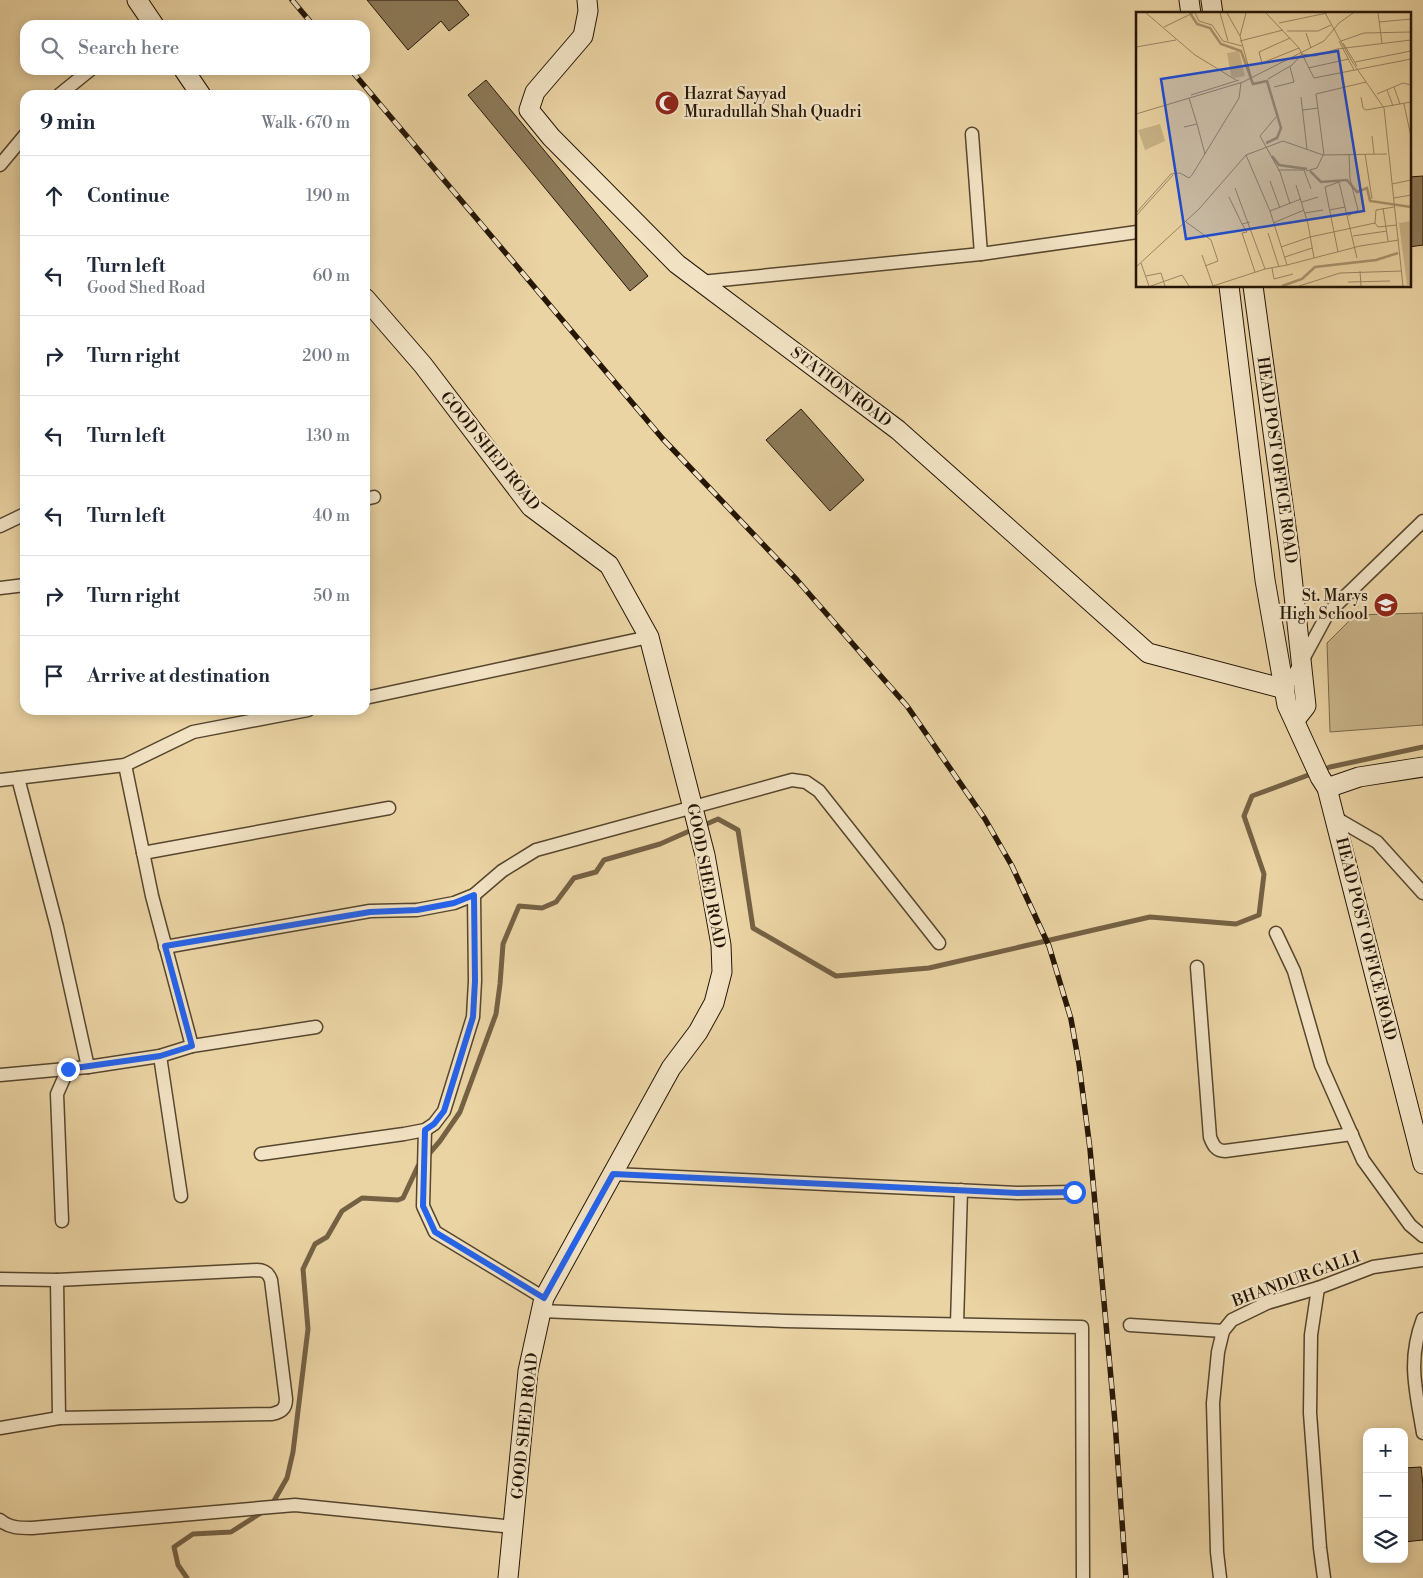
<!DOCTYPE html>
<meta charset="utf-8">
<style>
:root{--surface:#fff;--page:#f2f2f3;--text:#1f2937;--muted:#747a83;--line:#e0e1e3}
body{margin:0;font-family:"Libre Bodoni",serif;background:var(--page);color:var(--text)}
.controls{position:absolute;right:15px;bottom:15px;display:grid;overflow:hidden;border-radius:10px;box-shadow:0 2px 12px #0003}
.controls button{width:45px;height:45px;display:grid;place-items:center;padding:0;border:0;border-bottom:1px solid var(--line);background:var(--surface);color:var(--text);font:25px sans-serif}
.stop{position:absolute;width:15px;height:15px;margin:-11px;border:4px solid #2563eb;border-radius:50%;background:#fff}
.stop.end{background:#2563eb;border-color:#fff;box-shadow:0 1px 5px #0008}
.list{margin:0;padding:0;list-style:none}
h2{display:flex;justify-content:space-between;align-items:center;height:65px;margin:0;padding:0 20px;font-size:21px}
h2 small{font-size:16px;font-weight:400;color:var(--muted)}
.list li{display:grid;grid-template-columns:32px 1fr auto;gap:15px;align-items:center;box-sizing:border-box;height:80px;padding:0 20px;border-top:1px solid var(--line)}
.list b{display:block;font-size:19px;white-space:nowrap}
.list p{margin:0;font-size:16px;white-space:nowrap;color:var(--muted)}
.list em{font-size:16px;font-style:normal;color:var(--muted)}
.icon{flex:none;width:28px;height:28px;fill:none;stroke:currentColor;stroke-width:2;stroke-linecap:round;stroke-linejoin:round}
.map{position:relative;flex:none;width:1423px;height:1578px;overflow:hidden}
.search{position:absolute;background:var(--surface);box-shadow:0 2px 12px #0003;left:20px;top:20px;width:350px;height:55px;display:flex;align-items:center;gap:12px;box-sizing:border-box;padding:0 18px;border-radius:15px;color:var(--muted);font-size:19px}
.panel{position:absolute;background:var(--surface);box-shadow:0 2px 12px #0003;left:20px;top:90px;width:350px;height:625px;border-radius:15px}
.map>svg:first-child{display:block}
.green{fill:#c9b489;stroke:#776548}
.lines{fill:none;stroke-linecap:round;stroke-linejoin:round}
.stream{stroke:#746144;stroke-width:5}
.building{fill:#8c7958;stroke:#251606}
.street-casing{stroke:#56462e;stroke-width:15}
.secondary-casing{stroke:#251606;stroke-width:21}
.street{stroke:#f2e3c4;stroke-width:12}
.secondary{stroke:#f2e3c4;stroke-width:19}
.rail-casing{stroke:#251606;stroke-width:5.5}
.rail{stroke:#f2e3c4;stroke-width:4;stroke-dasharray:11;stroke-linecap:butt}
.route{stroke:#2563eb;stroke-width:6}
.labels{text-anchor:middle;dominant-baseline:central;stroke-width:4.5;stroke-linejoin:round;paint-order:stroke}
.poi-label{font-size:16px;fill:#251606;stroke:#f2e3c4;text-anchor:start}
.street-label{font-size:16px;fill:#251606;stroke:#f2e3c4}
.inset-river{fill:none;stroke:#a8936e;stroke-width:2.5}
.inset-road{fill:none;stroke:#9c8865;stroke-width:1}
.view{fill:#1d4ed8;fill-opacity:0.15;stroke:#1d4ed8;stroke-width:2.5}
.inset-edge{fill:none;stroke:#251606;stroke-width:2.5}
</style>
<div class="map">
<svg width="1423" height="1578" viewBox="0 0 1423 1578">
<rect width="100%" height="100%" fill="#ebd4a4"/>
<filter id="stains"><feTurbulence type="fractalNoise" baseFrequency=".004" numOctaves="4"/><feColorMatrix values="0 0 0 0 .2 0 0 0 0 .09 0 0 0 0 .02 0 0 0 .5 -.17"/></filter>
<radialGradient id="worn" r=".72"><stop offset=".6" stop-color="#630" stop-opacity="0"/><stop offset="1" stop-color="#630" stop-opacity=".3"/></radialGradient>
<polygon class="green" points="1423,613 1423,725 1330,732 1327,643 1355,615"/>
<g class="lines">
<g class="stream">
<polyline points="702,826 718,819 738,830 753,928 836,976 929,968 1150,917 1236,924 1259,915 1264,874 1244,816 1252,796 1330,767 1423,747"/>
<polyline points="428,1155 440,1141 460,1112 496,1014 500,984 503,944 519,906 542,908 556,902 574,878 596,872 604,860 660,844 694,829"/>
<polyline points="271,1506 287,1478 293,1452 308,1329 303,1269 315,1244 327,1237 342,1211 362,1198 398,1200 403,1198 418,1166 422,1162"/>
<polyline points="187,1578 178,1565 174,1547 193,1534 231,1532 264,1511"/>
</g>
</g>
<g class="building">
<polygon points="367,0 457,0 469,15 449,31 441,21 408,50"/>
<polygon points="486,80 648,276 630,291 468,95"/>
<polygon points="1423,176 1423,245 1409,247 1409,177"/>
<polygon points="801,409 864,480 830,511 766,440"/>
<polygon points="1421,1467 1423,1485 1423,1540 1404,1542 1404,1468"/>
</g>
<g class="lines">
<defs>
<g id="street">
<polyline points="59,95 90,70"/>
<polyline points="972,134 981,254 1137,232"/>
<polyline points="0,165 25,135"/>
<polyline points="701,282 981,254"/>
<polyline points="365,499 374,497"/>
<polyline points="0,526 25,514"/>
<polyline points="0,588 25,585"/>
<polyline points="1285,689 1301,663 1328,613 1423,521"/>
<polyline points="365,698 649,637"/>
<polyline points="125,765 152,896 192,1046"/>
<polyline points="18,778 57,927 88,1067"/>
<polyline points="0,780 125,765 193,732 308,710"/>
<polyline points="1334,817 1377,842 1423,893"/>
<polyline points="143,853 389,808"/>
<polyline points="1276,933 1294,971 1321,1065 1363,1160 1410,1225 1423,1236"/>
<polyline points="165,947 370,911 417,910 454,903 474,895 502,871 536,850 792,780 806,782 819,791 939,943"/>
<path d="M1197,967L1210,1137C1213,1145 1216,1151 1225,1151L1352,1134"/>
<polyline points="160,1056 181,1196"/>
<polyline points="0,1075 88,1067 160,1056 192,1046 316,1027"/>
<polyline points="425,1130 423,1206 435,1232 544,1298"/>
<polyline points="261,1154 404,1134 425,1130 434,1124 444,1111 473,1017 475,981 474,895"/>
<polyline points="613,1174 1018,1193 1074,1192"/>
<polyline points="62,1221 57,1094 68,1069"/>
<path d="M0,1279L57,1280L257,1270C264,1270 268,1272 271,1280L286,1399C286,1409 281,1412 272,1414L59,1418L0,1428"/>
<polyline points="57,1280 59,1418"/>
<polyline points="1318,1288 1311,1335 1310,1413 1320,1548 1324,1578"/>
<polyline points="541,1311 785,1321 1082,1327 1083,1578"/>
<path d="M1423,1319C1407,1361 1416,1390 1423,1433"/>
<polyline points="957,1324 961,1190"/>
<polyline points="1130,1325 1223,1331"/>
<path d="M0,1520C9,1528 20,1528 32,1528L295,1505L514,1527"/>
<polyline points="1220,1578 1217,1552 1213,1403 1218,1352 1223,1331 1232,1320 1267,1303 1318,1288 1373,1267 1423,1260"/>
</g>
<g id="secondary">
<polyline points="137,0 154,25"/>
<polyline points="587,0 588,11 583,36 535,92 529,110 551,137 677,264 898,430 1148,653 1285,689"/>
<polyline points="1189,0 1191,14"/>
<polyline points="1211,0 1213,14"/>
<polyline points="184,70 201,95"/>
<polyline points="1229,286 1265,580 1287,705 1320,777 1327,788 1423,1164"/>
<polyline points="1253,286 1289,549 1306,706 1295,720"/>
<polyline points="365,298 423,365 531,507 609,565 649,637 705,855 721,945 722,972 714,1003 698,1032 671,1068 544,1298 528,1371 508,1578"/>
<polyline points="1327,788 1359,777 1423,767"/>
</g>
</defs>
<use href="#street" class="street-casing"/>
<use href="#secondary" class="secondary-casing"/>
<use href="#street" class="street"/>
<use href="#secondary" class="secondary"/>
<defs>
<g id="rail">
<polyline points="292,0 313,25"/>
<polyline points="351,70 662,438 797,580 907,706 985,819 1012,866 1049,946 1071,1019 1079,1064 1090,1149 1115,1422 1126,1578"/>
</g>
</defs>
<use href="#rail" class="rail-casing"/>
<use href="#rail" class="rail"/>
</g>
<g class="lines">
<polyline class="route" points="68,1069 160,1056 192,1046 165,946 370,912 417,910 454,903 474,895 475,981 473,1017 444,1111 434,1124 425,1130 423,1206 435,1232 544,1298 613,1174 1018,1193 1074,1192"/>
</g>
<defs>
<symbol id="mosque-disc" viewBox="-11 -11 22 22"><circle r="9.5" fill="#8f2418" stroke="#f2e3c4"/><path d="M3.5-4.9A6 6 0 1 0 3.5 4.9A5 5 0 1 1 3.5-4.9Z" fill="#fff"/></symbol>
<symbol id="school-disc" viewBox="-11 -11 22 22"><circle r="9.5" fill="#8f2418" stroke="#f2e3c4"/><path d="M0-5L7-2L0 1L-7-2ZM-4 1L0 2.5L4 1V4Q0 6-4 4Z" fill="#fff"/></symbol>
</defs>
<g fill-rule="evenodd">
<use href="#mosque-disc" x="653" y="89" width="28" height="28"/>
<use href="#school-disc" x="1372" y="591" width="28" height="28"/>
</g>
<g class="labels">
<g class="poi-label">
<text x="684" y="94">Hazrat Sayyad<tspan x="684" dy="18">Muradullah Shah Quadri</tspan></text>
<text x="1368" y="596" text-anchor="end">St. Marys<tspan x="1368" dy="18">High School</tspan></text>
</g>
<g class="street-label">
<text transform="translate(841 387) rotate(37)">STATION ROAD</text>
<text transform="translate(490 451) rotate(51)">GOOD SHED ROAD</text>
<text transform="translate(1277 460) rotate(82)">HEAD POST OFFICE ROAD</text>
<text transform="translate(706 876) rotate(79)">GOOD SHED ROAD</text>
<text transform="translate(1366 939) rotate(76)">HEAD POST OFFICE ROAD</text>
<text transform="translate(1296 1279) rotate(-20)">BHANDUR GALLI</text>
<text transform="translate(525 1426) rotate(-84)">GOOD SHED ROAD</text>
</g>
</g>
<g transform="translate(1136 12)">
<rect width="275" height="275" fill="#ebd4a4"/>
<path d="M103,39L109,64L99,66L95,64L91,41ZM24,112L29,129L9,138L2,118ZM275,209V273H271L263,211Z" fill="#c9b489"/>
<path class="inset-river" d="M54,1L61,12L74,16L85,32L105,39L117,72L131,69L145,116L141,126L130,131M136,144L143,153L171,157M174,159L185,170L211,168L221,180L231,176L234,189L275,195M146,274L166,267L179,255L240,248L262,241"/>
<path class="inset-road" d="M10,1L59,43L100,68M59,1L63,9L76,13L87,29L106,34M84,1L92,29M91,1L104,24M110,1L104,24L115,64M130,1L163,36L178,66L275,47M189,1L217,51L248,96L267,274M242,1L246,31M243,10L275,7M143,11L191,1M28,15L57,1M151,19H182L195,13M170,21L175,36M154,26L123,40L126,51L163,36M104,29L147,18M203,29L218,58M205,29L228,21L275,20M207,31L221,54M0,35L40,28M166,42L179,44L201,37L275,28M219,50L275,39M172,56L213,47M132,67L156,53L166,42M138,75L158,70L154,55M258,75L264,92M251,78L257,94M241,82L267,71L275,73M55,83L103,68M165,85L171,137M225,85L227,96L230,98L275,90M268,92L275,125M167,98L182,96M0,102L107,70L188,29L203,11L217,1M140,105L124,124L144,160L154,192M61,112L69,142M48,115L61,112L53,86M236,124L238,142M229,142L236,187M110,143L134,199L151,253L224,234L263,228M188,143L180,82L230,70M142,158H168L175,177M170,159L181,156L187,143M134,169L144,196M256,172L275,168M160,173L172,212L178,246M99,176L129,257L151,253M93,185L106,212L114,210M258,186L275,183M166,190L182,185M247,196L252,229M193,198L209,195M134,199L165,187M0,201L35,162L44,161L53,166L56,163L103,86L105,71M169,201L187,198M0,204L37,163M212,204L222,198L214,167L213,142M50,210L75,228L82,249L69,254M137,211L168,198M239,211L242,215L261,213M106,212L111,220L106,221L119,260M132,221L143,255M217,224L251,219M145,235L174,225L239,211L240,198L258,195M202,240L189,175L203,170L221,246M66,243L77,274L129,257M149,245L176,236M5,251L13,274M0,255L63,197L110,143L147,129L187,143L251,142M136,256L138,267L157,262M224,259L225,274M10,264L25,261L29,274M212,270L254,269M15,274L46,263L53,274M163,274L204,261L266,259"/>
<path class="view" d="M202,39L228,199L50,227L25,67Z"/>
<rect width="275" height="275" class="inset-edge"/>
</g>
<rect width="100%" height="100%" filter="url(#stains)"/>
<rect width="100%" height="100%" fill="url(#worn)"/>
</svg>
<div class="controls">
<button>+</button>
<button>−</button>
<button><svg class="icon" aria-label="layers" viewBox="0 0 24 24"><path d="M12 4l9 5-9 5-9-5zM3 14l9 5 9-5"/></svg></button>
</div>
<div class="stop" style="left:1074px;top:1192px"></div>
<div class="stop end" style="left:68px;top:1069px"></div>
<div class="search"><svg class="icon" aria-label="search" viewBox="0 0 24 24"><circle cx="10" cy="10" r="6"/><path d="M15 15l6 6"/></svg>Search here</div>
<section class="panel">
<h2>9 min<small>Walk · 670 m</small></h2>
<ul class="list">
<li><svg class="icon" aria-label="ahead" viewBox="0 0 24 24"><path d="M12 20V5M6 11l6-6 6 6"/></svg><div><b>Continue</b></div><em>190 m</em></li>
<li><svg class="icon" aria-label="left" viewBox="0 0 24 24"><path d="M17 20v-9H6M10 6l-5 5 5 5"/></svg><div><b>Turn left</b><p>Good Shed Road</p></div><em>60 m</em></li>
<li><svg class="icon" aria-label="right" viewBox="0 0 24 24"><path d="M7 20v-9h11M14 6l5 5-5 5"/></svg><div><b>Turn right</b></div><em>200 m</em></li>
<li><svg class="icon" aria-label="left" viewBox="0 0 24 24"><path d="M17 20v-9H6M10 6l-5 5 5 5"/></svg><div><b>Turn left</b></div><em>130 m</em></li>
<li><svg class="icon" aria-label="left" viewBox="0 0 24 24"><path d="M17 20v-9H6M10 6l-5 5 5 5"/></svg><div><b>Turn left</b></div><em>40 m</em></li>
<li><svg class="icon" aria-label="right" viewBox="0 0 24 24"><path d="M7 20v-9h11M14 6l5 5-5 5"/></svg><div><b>Turn right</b></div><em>50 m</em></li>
<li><svg class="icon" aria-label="arrive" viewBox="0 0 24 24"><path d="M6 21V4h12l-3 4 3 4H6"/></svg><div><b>Arrive at destination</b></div></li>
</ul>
</section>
</div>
